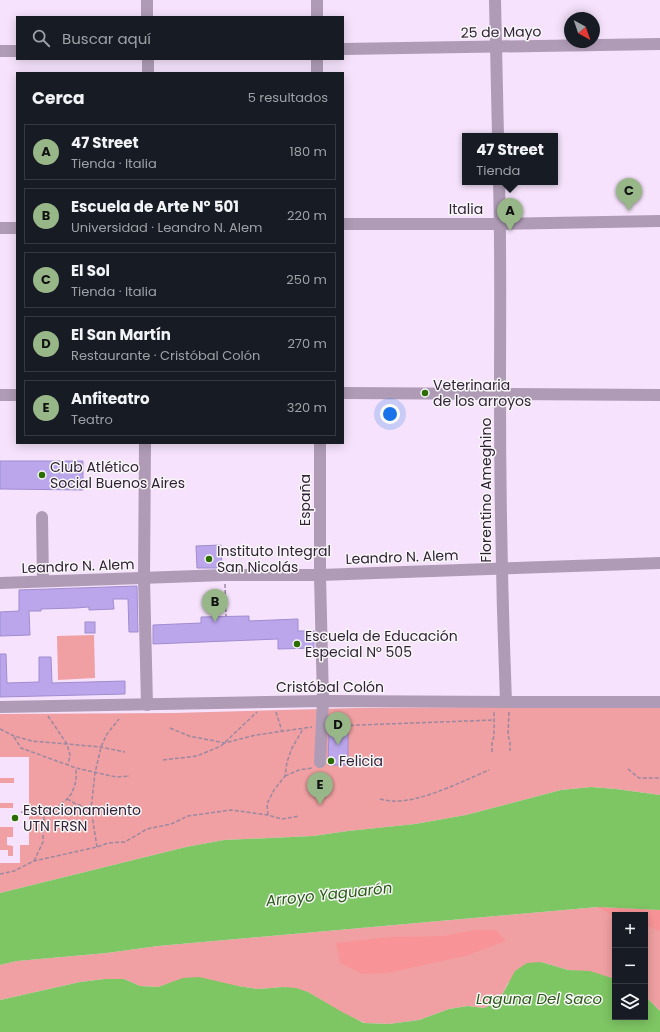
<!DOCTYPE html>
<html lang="es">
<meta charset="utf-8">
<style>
:root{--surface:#171b24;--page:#20242c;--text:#f1f3f6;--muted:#9ea1a6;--line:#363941;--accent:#98b788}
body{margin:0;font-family:Poppins,sans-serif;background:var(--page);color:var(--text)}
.controls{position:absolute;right:12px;bottom:12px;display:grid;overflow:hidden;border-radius:0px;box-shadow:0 2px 10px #0003}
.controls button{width:36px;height:36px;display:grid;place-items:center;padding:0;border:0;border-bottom:1px solid var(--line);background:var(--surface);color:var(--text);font:20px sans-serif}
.compass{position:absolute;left:564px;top:12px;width:36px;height:36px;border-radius:50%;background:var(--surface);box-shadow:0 2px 10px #0003;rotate:140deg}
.you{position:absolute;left:390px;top:414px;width:14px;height:14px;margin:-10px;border:3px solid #fff;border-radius:50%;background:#1a73e8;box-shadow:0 0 0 6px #1a73e833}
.badge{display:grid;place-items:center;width:26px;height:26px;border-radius:50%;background:var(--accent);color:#111;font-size:13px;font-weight:700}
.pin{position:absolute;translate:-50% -33px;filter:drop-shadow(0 1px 2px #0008)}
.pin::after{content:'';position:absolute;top:21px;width:14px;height:12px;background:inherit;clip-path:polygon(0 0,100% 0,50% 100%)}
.popup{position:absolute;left:462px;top:133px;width:96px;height:52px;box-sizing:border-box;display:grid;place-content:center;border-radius:0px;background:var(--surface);filter:drop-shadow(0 1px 3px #0005);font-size:13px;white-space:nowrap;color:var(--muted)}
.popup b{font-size:15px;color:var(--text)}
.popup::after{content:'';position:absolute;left:50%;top:100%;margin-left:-8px;border:8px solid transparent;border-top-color:var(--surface)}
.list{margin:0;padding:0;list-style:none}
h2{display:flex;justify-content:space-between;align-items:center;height:52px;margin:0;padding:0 16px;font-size:17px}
h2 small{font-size:13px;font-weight:400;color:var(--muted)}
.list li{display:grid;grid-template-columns:26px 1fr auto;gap:12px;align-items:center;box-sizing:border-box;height:56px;margin:0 8px 8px;padding:0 8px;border:1px solid var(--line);border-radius:0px}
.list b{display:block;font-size:15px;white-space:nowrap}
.list p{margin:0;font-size:13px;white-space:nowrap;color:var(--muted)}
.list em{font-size:13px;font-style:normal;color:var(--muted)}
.icon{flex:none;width:22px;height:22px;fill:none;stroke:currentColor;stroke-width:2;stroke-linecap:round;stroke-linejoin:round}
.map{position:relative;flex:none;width:660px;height:1032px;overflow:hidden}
.search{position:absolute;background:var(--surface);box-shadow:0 2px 10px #0003;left:16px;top:16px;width:328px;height:44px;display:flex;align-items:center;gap:10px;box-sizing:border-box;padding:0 14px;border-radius:0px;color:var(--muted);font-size:15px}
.panel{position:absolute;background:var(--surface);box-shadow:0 2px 10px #0003;left:16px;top:72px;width:328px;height:372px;border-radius:0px}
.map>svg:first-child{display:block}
.green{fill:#f0a0a2}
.forest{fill:#f89498}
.water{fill:#7ec563}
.building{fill:#bba6ec;stroke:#a08ccf}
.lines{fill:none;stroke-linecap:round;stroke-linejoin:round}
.path{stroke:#9b88a1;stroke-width:1.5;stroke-dasharray:4 2;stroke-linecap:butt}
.minor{stroke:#af9bb6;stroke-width:12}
.poi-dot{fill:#2c6d02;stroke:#f7f7f7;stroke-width:1.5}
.labels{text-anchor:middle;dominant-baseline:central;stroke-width:3;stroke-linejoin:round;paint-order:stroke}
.street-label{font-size:14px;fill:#332139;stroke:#f7f7f7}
.poi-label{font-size:14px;fill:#332139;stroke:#f7f7f7;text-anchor:start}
.water-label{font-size:15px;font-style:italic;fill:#2c5a18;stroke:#f7f7f7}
</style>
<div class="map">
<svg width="660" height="1032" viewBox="0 0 660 1032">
<rect width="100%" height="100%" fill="#f6e2fc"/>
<g class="green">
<polygon points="94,635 95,678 58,680 57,636"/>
<polygon points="660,706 660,795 616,789 591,787 561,790 466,815 415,824 348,831 313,836 224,840 186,847 0,893 0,863 20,863 20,845 29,845 29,757 0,757 0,714 173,713 356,708"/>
<rect x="0" y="778" width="14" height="5"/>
<rect x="0" y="803" width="13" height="5"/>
<polygon points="0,827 13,827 13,837 7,837 7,845 13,846 13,856 8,856 8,850 0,850"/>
<polygon points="598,907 660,910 660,1011 645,996 645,915 615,915 615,979 604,976 578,971 568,970 541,962 508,983 502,995 491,1005 484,1008 468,1006 449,1009 419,1020 389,1024 365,1023 342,1013 308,992 283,987 258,989 238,986 170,983 158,987 140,986 124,979 105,979 80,982 0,1000 0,965 17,961 107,953 158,946"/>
</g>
<g class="forest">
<polygon points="598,907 660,910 660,931 645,925 645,915 615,915 615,917"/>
<polygon points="475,930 496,930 506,941 465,956 387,973 362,974 340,963 336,943 390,937 443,936"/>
</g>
<g class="water">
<polygon points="591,787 616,789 660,795 660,910 598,907 158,946 107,953 17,961 0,965 0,893 186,847 224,840 313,836 348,831 415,824 466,815 561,790"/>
<polygon points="541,962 568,970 590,971 615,979 615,1017 645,1017 645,996 660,1011 660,1032 0,1032 0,1000 80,982 105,979 124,979 140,986 158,987 183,978 199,977 238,986 258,989 283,987 296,988 308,992 342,1012 364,1023 389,1024 419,1020 449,1009 468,1006 484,1008 491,1005 502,995 515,971 527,963"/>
</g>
<g class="building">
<polygon points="0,461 83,461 83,490 0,489"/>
<polygon points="221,545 222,568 197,568 196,546"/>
<polygon points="137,586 138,632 129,632 128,599 113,599 114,609 89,610 89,607 75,608 41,609 41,611 29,611 30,635 0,636 0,612 19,611 19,590"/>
<polygon points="249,616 249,621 298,619 298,631 314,631 314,648 278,649 278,639 153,644 153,625 201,623 201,617"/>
<rect x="85" y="622" width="10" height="11"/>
<polygon points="0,654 6,654 7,683 39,682 39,657 51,657 52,683 125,681 125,694 0,697"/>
<polygon points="329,732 348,732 348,765 328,765"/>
</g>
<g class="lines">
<g class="path">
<polyline points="225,584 226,616"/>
<polyline points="276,712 282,731"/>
<polyline points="509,712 508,735 510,742 510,751"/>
<polyline points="48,716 67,744 70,755 68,765"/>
<polyline points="332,726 494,720"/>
<polyline points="170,728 189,736 225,743 256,735 312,727"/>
<polyline points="0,729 14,736 32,741 101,747 125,752"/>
<polyline points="14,737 21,748 76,768 116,777 130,776"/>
<polyline points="492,752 492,743 494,736 494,712"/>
<polyline points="163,760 197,756 221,746 257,712"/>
<polyline points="628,769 639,778 660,778"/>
<polyline points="285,776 299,770 312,768"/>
<polyline points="67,799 76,804 91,809"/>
<path d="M380,799C384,800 388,801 392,801C420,803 463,781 489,770"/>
<polyline points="21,812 45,813 56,808 67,799 72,793 76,781 76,768"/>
<polyline points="268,815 267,804 274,790 285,776 287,762 292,748 303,729"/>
<polyline points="97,847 91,809 95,773 101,747 107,734 119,719"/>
<polyline points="34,861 43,842 43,823 45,813"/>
<polyline points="0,874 14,871 34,861 97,847 108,843 125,842 147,829 171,824 188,816 231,810 268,815 282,819 299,816"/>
</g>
<g class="minor">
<polyline points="147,0 147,17"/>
<polyline points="495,0 498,136"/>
<polyline points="317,17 317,0"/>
<polyline points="343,49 660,44"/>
<polyline points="0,51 17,51"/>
<polyline points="317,59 317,73"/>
<polyline points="148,73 148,59"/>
<path d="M499,182C501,253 500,323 500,394C500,497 502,599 506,702"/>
<polyline points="343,224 500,224 660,221"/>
<polyline points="0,228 17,228"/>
<polyline points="343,393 660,395"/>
<polyline points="0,395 17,395"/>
<polyline points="145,443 144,579 147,705"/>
<polyline points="42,517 43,581"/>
<polyline points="0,583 225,575 320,575 660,563"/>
<polyline points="0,707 323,701 509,702 660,702"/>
<polyline points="320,762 323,701 320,575 320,443"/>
</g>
</g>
<g class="poi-dot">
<circle cx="425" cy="393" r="4"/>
<circle cx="42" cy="475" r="4"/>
<circle cx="209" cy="559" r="4"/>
<circle cx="297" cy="644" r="4"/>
<circle cx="331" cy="761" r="4"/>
<circle cx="15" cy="818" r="4"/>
</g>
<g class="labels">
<g class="street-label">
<text transform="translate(501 32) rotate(-1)">25 de Mayo</text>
<text x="466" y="209">Italia</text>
<text transform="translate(486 490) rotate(-90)">Florentino Ameghino</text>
<text transform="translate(305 500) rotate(-90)">España</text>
<text transform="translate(402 557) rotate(-2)">Leandro N. Alem</text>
<text transform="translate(78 566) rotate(-2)">Leandro N. Alem</text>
<text x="330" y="687">Cristóbal Colón</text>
</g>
<g class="poi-label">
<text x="433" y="385">Veterinaria<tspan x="433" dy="16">de los arroyos</tspan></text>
<text x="50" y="467">Club Atlético<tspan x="50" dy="16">Social Buenos Aires</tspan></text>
<text x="217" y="551">Instituto Integral<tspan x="217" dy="16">San Nicolás</tspan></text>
<text x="305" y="636">Escuela de Educación<tspan x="305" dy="16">Especial N° 505</tspan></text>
<text x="339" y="761">Felicia</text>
<text x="23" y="810">Estacionamiento<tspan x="23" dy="16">UTN FRSN</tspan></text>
</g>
<g class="water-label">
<text transform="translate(329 894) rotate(-6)">Arroyo Yaguarón</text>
<text x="539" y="998">Laguna Del Saco</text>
</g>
</g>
</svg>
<div class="controls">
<button>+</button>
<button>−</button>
<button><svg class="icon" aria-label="layers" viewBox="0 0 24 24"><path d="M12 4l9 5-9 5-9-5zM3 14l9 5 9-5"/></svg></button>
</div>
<svg class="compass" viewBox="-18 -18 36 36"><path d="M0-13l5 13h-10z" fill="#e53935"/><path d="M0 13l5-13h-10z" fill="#9ea1a6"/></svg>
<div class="you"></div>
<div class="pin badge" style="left:510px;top:231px">A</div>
<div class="popup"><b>47 Street</b>Tienda</div>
<div class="pin badge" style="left:215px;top:622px">B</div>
<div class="pin badge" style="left:629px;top:211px">C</div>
<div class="pin badge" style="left:338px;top:745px">D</div>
<div class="pin badge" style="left:320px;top:805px">E</div>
<div class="search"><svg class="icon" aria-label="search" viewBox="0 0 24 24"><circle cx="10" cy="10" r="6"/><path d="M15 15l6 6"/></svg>Buscar aquí</div>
<section class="panel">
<h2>Cerca<small>5 resultados</small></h2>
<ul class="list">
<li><span class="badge">A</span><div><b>47 Street</b><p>Tienda · Italia</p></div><em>180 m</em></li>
<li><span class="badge">B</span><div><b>Escuela de Arte N° 501</b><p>Universidad · Leandro N. Alem</p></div><em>220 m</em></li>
<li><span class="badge">C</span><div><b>El Sol</b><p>Tienda · Italia</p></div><em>250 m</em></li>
<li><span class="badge">D</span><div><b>El San Martín</b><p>Restaurante · Cristóbal Colón</p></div><em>270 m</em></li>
<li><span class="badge">E</span><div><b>Anfiteatro</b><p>Teatro</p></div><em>320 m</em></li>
</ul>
</section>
</div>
